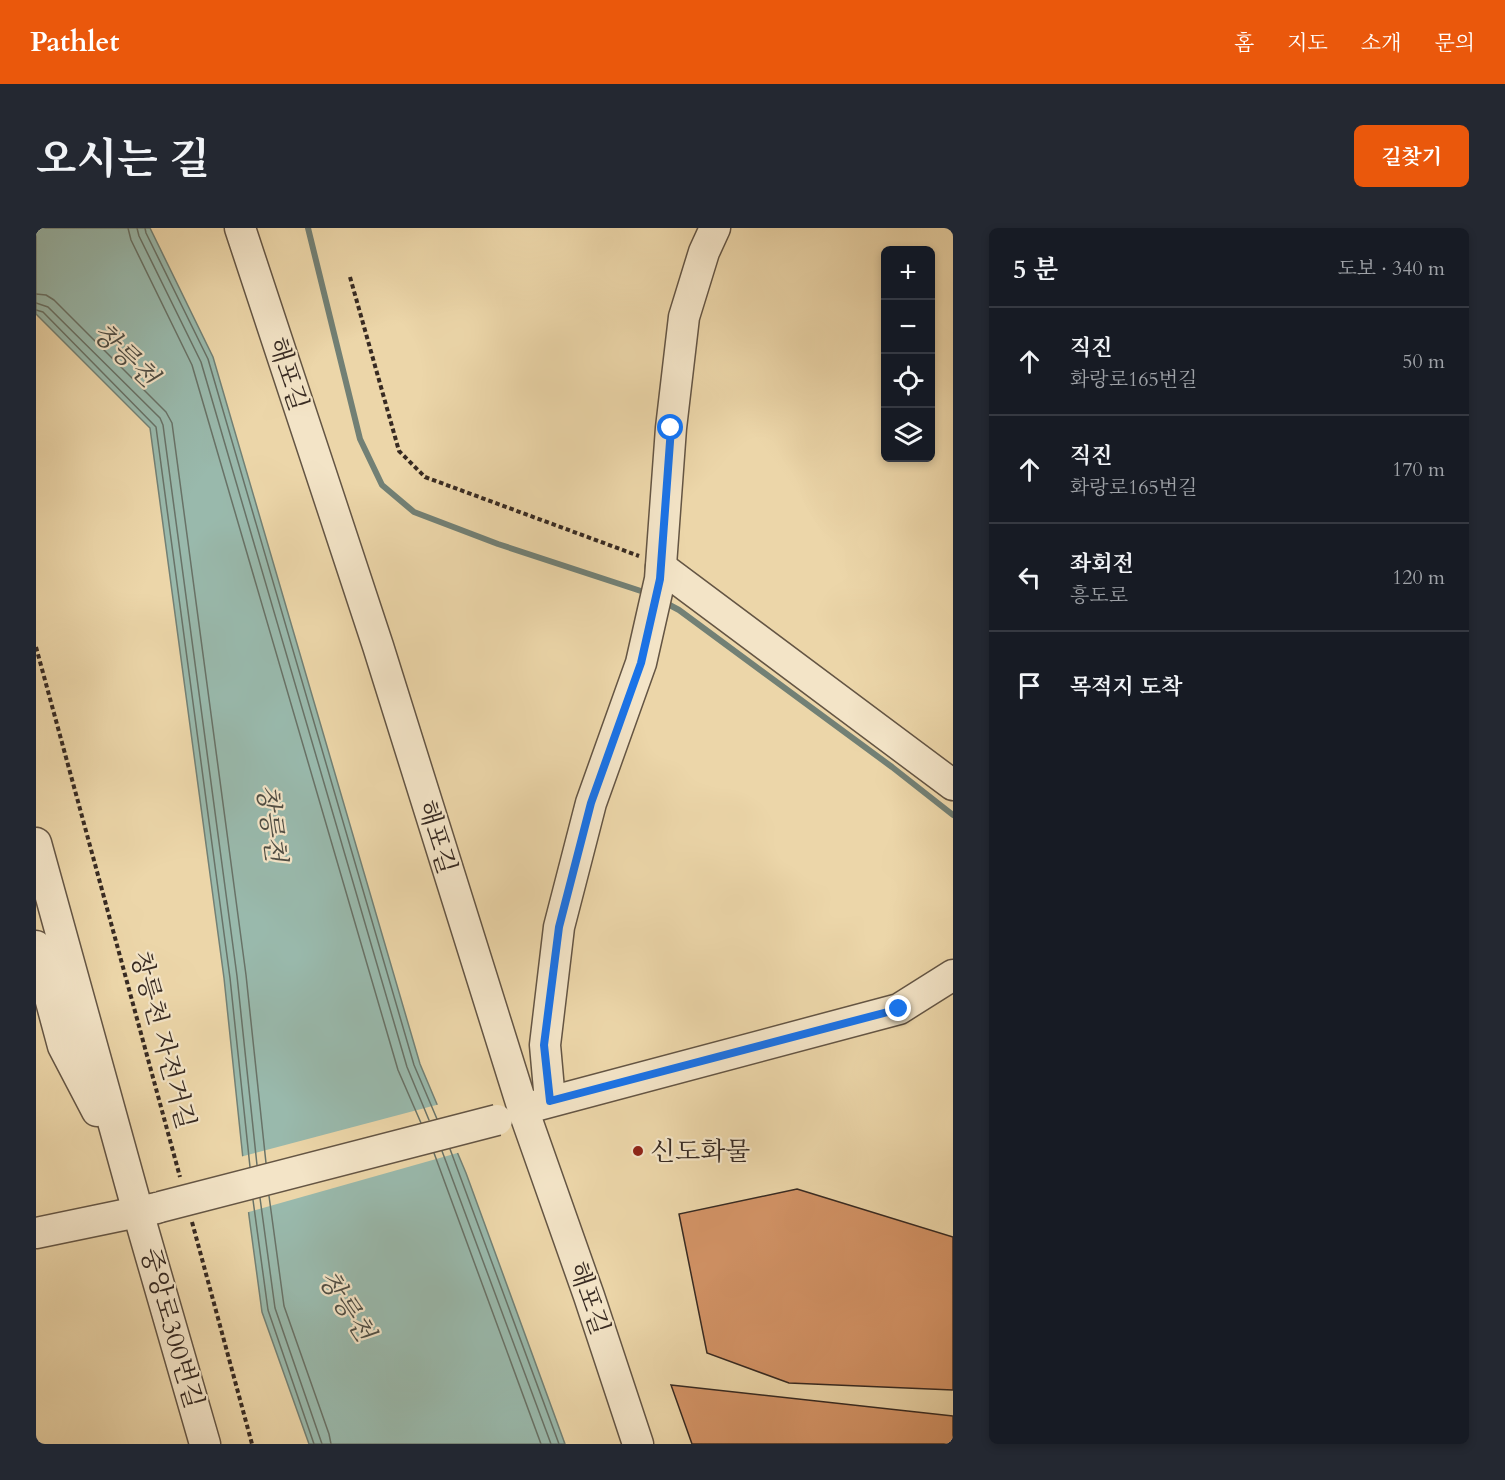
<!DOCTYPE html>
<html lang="ko">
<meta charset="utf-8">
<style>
:root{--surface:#171b24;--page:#242831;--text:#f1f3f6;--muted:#9ea1a6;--line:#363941;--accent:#ea580c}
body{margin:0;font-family:Cardo,"Noto Serif KR",serif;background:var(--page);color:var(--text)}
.controls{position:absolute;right:18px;top:18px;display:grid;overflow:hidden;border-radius:9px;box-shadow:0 3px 9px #0003}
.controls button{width:54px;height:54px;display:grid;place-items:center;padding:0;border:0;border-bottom:2px solid var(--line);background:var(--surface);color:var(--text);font:30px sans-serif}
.stop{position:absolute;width:18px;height:18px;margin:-14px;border:4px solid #1a73e8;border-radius:50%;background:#fff}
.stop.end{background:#1a73e8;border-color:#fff;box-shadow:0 2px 6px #0008}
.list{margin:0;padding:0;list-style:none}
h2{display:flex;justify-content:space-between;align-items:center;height:78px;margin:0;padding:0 24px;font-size:26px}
h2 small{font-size:20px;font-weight:400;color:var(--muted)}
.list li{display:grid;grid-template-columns:39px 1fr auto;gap:18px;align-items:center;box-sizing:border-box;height:108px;padding:0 24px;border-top:2px solid var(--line)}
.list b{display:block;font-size:22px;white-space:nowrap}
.list p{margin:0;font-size:20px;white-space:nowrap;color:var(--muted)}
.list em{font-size:20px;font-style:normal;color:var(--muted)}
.icon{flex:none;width:33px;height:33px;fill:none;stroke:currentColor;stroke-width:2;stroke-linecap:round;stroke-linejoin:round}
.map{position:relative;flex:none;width:917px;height:1216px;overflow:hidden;border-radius:9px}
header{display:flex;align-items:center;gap:36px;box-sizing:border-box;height:84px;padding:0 30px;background:var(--accent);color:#fff}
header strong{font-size:28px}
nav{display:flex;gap:33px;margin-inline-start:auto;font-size:21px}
.intro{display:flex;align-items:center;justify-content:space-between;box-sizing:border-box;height:144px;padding:0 36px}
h1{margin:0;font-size:42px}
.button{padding:15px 27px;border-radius:9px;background:var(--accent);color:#fff;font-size:21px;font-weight:700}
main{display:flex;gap:36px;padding:0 36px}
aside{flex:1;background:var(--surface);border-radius:9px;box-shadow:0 3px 9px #0003}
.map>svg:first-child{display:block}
.water{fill:#99b9ac;stroke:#728075;stroke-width:1.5}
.pier{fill:#ecd6a9}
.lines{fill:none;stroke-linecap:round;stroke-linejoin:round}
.shore{stroke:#687267;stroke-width:1.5}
.stream{stroke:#728075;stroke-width:6}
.building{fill:#d49467;stroke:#372a22;stroke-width:1.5}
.minor-casing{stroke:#645544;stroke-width:33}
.path{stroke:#372a22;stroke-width:4;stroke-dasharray:4.5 3;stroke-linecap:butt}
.minor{stroke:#f3e4c7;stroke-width:30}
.minor-bridge-casing{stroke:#645544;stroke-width:33;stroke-linecap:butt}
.minor-bridge{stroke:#f3e4c7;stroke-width:30}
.route{stroke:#1a73e8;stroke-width:8}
.poi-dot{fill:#8f2418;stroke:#f3e4c7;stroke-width:2}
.labels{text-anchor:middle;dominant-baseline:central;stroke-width:4.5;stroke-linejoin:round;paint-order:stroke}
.street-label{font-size:26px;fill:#372a22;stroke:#f3e4c7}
.poi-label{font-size:26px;fill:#372a22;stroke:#f3e4c7;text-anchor:start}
.water-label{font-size:27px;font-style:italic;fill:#504e44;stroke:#f3e4c7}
</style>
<header>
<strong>Pathlet</strong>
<nav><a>홈</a><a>지도</a><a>소개</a><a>문의</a></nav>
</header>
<div class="intro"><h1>오시는 길</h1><a class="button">길찾기</a></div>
<main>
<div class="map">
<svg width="917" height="1216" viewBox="0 0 917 1216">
<rect width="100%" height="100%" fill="#ecd6a9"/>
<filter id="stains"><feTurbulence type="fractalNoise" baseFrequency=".00333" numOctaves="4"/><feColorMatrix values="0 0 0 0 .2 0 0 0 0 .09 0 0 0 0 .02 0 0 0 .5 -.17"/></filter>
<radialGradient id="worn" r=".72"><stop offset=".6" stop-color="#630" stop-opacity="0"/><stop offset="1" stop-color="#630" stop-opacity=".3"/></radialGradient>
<polygon class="water" points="0,0 114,0 177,129 384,836 430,945 529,1216 273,1216 226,1084 213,988 188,750 114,200 0,86"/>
<polygon class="pier" points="404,876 425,924 209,985 204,929"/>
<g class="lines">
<g class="shore">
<polyline points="92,0 95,12 156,137 362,842 385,895"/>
<polyline points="101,0 103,8 165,134 371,839 393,892"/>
<polyline points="109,0 110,5 172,131 378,837 401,891"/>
<polyline points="0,66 10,67 18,72 130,184 136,195 210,747 230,935"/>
<polyline points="0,75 12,79 124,190 127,197 201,748 221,937"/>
<polyline points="0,82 7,84 120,199 194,750 214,939"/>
<polyline points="414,921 523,1216"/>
<polyline points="406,923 515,1216"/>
<polyline points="398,925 505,1216"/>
<polyline points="233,968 248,1078 293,1206 295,1216"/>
<polyline points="224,970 239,1080 286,1216"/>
<polyline points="217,972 232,1082 278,1216"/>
</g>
<g class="stream">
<polyline points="272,0 324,211 346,257 378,284 462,316 611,365"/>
<polyline points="628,374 643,382 856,539 917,587"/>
</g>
</g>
<g class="building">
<polygon points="761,961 917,1009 917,1162 753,1155 671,1125 643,986"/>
<polygon points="635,1157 917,1188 917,1216 656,1216"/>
</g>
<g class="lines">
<defs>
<g id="minor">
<polyline points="204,0 342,418 487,881 553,1068 602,1216"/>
<polyline points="625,339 917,557"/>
<polyline points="0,615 102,984 169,1216"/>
<polyline points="0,718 27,818 61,883"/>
<polyline points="514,873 509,817 523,699 555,575 605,435 624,351 635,200 648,89 668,24 679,0"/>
<polyline points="495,879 863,781 917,747"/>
<polyline points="0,1005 121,980"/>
</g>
</defs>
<use href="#minor" class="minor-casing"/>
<g class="path">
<polyline points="314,49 363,223 389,249 603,328"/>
<polyline points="0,419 144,949"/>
<polyline points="156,994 216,1216"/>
</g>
<use href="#minor" class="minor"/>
<defs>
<polyline id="minor-bridge" points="124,979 461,892"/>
</defs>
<use href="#minor-bridge" class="minor-bridge-casing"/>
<use href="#minor-bridge" class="minor-bridge"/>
</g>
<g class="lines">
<polyline class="route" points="635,200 624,351 605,435 555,575 523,699 508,817 514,873 863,781"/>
</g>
<circle class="poi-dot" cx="602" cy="923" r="6"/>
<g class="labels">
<g class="street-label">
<text transform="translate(252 146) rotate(72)">해포길</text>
<text transform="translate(401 609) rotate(73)">해포길</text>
<text transform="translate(127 812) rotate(75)">창릉천 자전거길</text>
<text transform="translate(553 1070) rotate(71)">해포길</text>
<text transform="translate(136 1100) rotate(74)">중앙로300번길</text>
</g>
<g class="poi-label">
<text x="614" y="923">신도화물</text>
</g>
<g class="water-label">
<text transform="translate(89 127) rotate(44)">창릉천</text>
<text transform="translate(235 595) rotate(83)">창릉천</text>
<text transform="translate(310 1078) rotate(57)">창릉천</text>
</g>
</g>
<rect width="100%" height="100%" filter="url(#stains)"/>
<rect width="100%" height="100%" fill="url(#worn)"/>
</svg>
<div class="controls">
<button>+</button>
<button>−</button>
<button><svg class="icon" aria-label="locate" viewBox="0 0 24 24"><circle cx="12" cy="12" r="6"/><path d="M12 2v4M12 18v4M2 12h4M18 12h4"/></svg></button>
<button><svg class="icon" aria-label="layers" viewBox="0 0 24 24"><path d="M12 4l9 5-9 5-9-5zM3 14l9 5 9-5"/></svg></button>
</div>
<div class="stop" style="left:635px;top:200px"></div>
<div class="stop end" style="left:863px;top:781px"></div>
</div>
<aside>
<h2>5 분<small>도보 · 340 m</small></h2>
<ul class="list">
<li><svg class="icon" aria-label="ahead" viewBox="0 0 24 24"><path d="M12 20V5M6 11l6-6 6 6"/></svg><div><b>직진</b><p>화랑로165번길</p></div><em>50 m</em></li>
<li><svg class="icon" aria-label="ahead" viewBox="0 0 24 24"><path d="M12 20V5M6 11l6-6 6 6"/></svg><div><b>직진</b><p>화랑로165번길</p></div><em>170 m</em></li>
<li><svg class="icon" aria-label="left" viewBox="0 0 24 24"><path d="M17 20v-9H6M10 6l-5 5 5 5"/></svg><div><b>좌회전</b><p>흥도로</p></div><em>120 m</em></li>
<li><svg class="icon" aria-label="arrive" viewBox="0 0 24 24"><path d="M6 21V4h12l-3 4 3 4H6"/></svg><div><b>목적지 도착</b></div></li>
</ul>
</aside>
</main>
